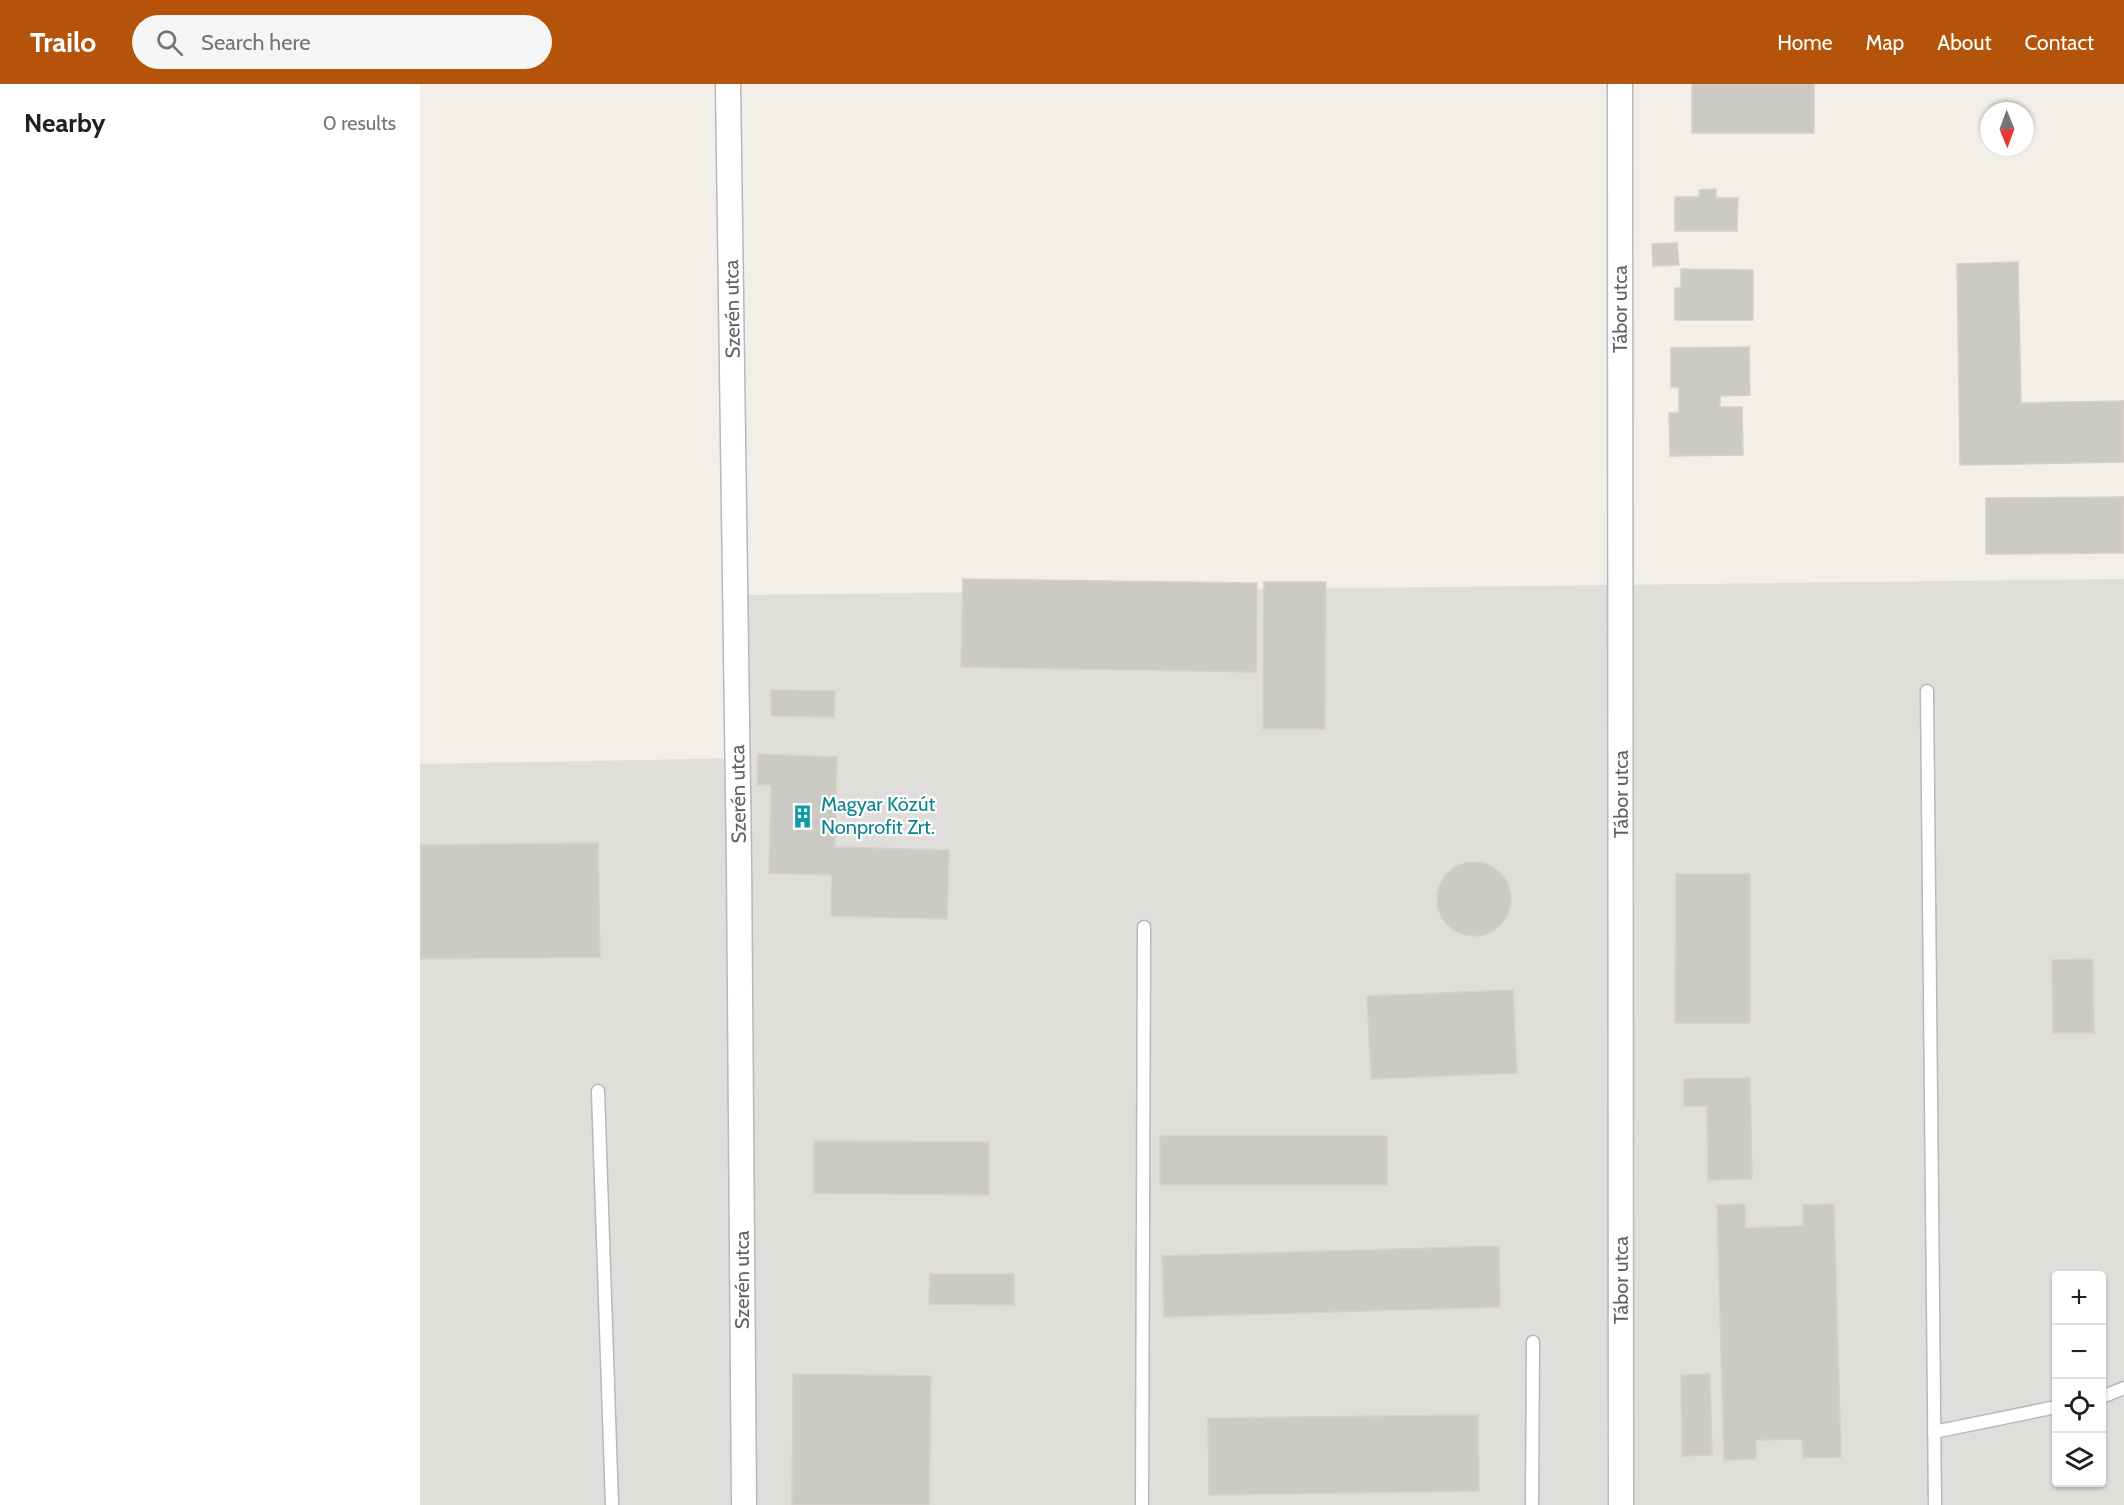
<!DOCTYPE html>
<meta charset="utf-8">
<style>
:root{--surface:#fff;--page:#f6f6f6;--text:#202124;--muted:#757577;--line:#e0e0e0;--accent:#b45309}
body{margin:0;font-family:Cabin,sans-serif;background:var(--page);color:var(--text)}
.controls{position:absolute;right:18px;bottom:18px;display:grid;overflow:hidden;border-radius:6px;box-shadow:0 2px 4px #0004}
.controls button{width:54px;height:54px;display:grid;place-items:center;padding:0;border:0;border-bottom:2px solid var(--line);background:var(--surface);color:var(--text);font:30px sans-serif}
.compass{position:absolute;left:1560px;top:18px;width:54px;height:54px;border-radius:50%;background:var(--surface);box-shadow:0 2px 4px #0004;rotate:179deg}
.list{margin:0;padding:0;list-style:none}
h2{display:flex;justify-content:space-between;align-items:center;height:78px;margin:0;padding:0 24px;font-size:26px}
h2 small{font-size:20px;font-weight:400;color:var(--muted)}
.icon{flex:none;width:33px;height:33px;fill:none;stroke:currentColor;stroke-width:2;stroke-linecap:round;stroke-linejoin:round}
.map{position:relative;flex:none;width:1704px;height:1421px;overflow:hidden}
header{display:flex;align-items:center;gap:36px;box-sizing:border-box;height:84px;padding:0 30px;background:var(--accent);color:#fff}
header strong{font-size:28px}
nav{display:flex;gap:33px;margin-inline-start:auto;font-size:21px}
.search{width:420px;height:54px;background:var(--page);display:flex;align-items:center;gap:15px;box-sizing:border-box;padding:0 21px;border-radius:33px;color:var(--muted);font-size:22px}
main{display:flex}
aside{flex:1;background:var(--surface)}
.map>svg:first-child{display:block}
.industrial{fill:#e0deda;fill-rule:evenodd}
.building{fill:#cccac5;stroke:#d6d1c6;stroke-width:1.5}
.lines{fill:none;stroke-linecap:round;stroke-linejoin:round}
.lane-casing{stroke:#b5b8bc;stroke-width:15}
.street-casing{stroke:#b5b8bc;stroke-width:27}
.lane{stroke:#fff;stroke-width:12}
.street{stroke:#fff;stroke-width:24}
.labels{text-anchor:middle;dominant-baseline:central;stroke-width:4.5;stroke-linejoin:round;paint-order:stroke}
.street-label{font-size:20px;fill:#5f6368;stroke:#fff}
.culture-label{font-size:20px;fill:#0d838f;stroke:#fff;text-anchor:start}
</style>
<header>
<strong>Trailo</strong>
<div class="search"><svg class="icon" aria-label="search" viewBox="0 0 24 24"><circle cx="10" cy="10" r="6"/><path d="M15 15l6 6"/></svg>Search here</div>
<nav><a>Home</a><a>Map</a><a>About</a><a>Contact</a></nav>
</header>
<main>
<aside>
<h2>Nearby<small>0 results</small></h2>
<ul class="list">
</ul>
</aside>
<div class="map">
<svg width="1704" height="1421" viewBox="0 0 1704 1421">
<rect width="100%" height="100%" fill="#f1efe8"/>
<path class="industrial" d="M1704,495V1421H0V680L327,674L324,511ZM1636,1192H1682V1398H1636Z"/>
<g class="building">
<rect x="1272" y="0" width="122" height="49"/>
<polygon points="1296,105 1296,114 1318,114 1317,147 1255,147 1255,113 1279,113 1279,106"/>
<polygon points="1257,159 1259,181 1233,182 1232,160"/>
<polygon points="1598,178 1601,319 1704,317 1704,378 1540,381 1537,180"/>
<polygon points="1261,185 1333,186 1333,236 1255,236 1255,204 1261,204"/>
<polygon points="1329,263 1330,311 1300,312 1300,323 1322,323 1323,371 1250,372 1249,329 1259,329 1259,303 1251,303 1251,264"/>
<polygon points="1704,413 1704,469 1566,470 1566,414"/>
<polygon points="543,495 837,499 836,588 541,583"/>
<polygon points="844,498 906,498 905,645 843,645"/>
<polygon points="351,606 415,607 414,633 351,632"/>
<polygon points="338,670 417,673 415,763 529,766 527,835 411,832 412,791 349,789 351,701 337,701"/>
<polygon points="178,759 180,873 0,875 0,761"/>
<circle cx="1054" cy="815" r="37"/>
<polygon points="1256,790 1330,790 1330,939 1255,939"/>
<polygon points="1673,875 1674,949 1633,949 1632,876"/>
<polygon points="1093,906 1097,989 951,995 947,912"/>
<polygon points="1330,994 1332,1095 1288,1096 1287,1022 1264,1022 1264,995"/>
<rect x="740" y="1052" width="227" height="49"/>
<polygon points="394,1057 569,1058 569,1111 394,1109"/>
<polygon points="1325,1120 1325,1144 1383,1142 1383,1121 1414,1120 1421,1373 1383,1374 1382,1355 1336,1356 1336,1375 1304,1376 1297,1121"/>
<polygon points="1079,1162 1080,1223 744,1233 742,1172"/>
<polygon points="510,1190 594,1190 594,1221 509,1220"/>
<polygon points="373,1290 511,1292 509,1421 372,1421"/>
<polygon points="1290,1290 1292,1371 1262,1372 1261,1291"/>
<polygon points="1058,1331 1059,1407 789,1411 788,1334"/>
</g>
<g class="lines">
<defs>
<g id="lane">
<polyline points="1507,607 1515,1421"/>
<polyline points="178,1007 192,1421"/>
<polyline points="1682,1313 1704,1304"/>
<polyline points="1514,1348 1636,1323"/>
<polyline points="722,1421 724,843"/>
<polyline points="1112,1421 1113,1258"/>
</g>
<g id="street">
<polyline points="308,0 319,779 324,1421"/>
<polyline points="1200,0 1201,1421"/>
</g>
</defs>
<use href="#lane" class="lane-casing"/>
<use href="#street" class="street-casing"/>
<use href="#lane" class="lane"/>
<use href="#street" class="street"/>
</g>
<defs>
<symbol id="building-bare" viewBox="-9 -9 18 18"><path d="M-4-6H4V6H1V3H-1V6H-4ZM-2.5-4.3h1.7v1.8h-1.7ZM.8-4.3h1.7v1.8H.8ZM-2.5-1h1.7V.8h-1.7ZM.8-1h1.7V.8H.8Z" fill="#0f9aa8" stroke="#fff" stroke-width="2.5" paint-order="stroke"/></symbol>
</defs>
<g fill-rule="evenodd">
<use href="#building-bare" x="366" y="716" width="33" height="33"/>
</g>
<g class="labels">
<g class="street-label">
<text transform="translate(312 225) rotate(-91)">Szerén utca</text>
<text transform="translate(1200 225) rotate(-90)">Tábor utca</text>
<text transform="translate(318 710) rotate(-91)">Szerén utca</text>
<text transform="translate(1201 710) rotate(-90)">Tábor utca</text>
<text transform="translate(322 1196) rotate(-90)">Szerén utca</text>
<text transform="translate(1201 1196) rotate(-90)">Tábor utca</text>
</g>
<g class="culture-label">
<text x="401" y="720">Magyar Közút<tspan x="401" dy="23">Nonprofit Zrt.</tspan></text>
</g>
</g>
</svg>
<div class="controls">
<button>+</button>
<button>−</button>
<button><svg class="icon" aria-label="locate" viewBox="0 0 24 24"><circle cx="12" cy="12" r="6"/><path d="M12 2v4M12 18v4M2 12h4M18 12h4"/></svg></button>
<button><svg class="icon" aria-label="layers" viewBox="0 0 24 24"><path d="M12 4l9 5-9 5-9-5zM3 14l9 5 9-5"/></svg></button>
</div>
<svg class="compass" viewBox="-18 -18 36 36"><path d="M0-13l5 13h-10z" fill="#e53935"/><path d="M0 13l5-13h-10z" fill="#757577"/></svg>
</div>
</main>
